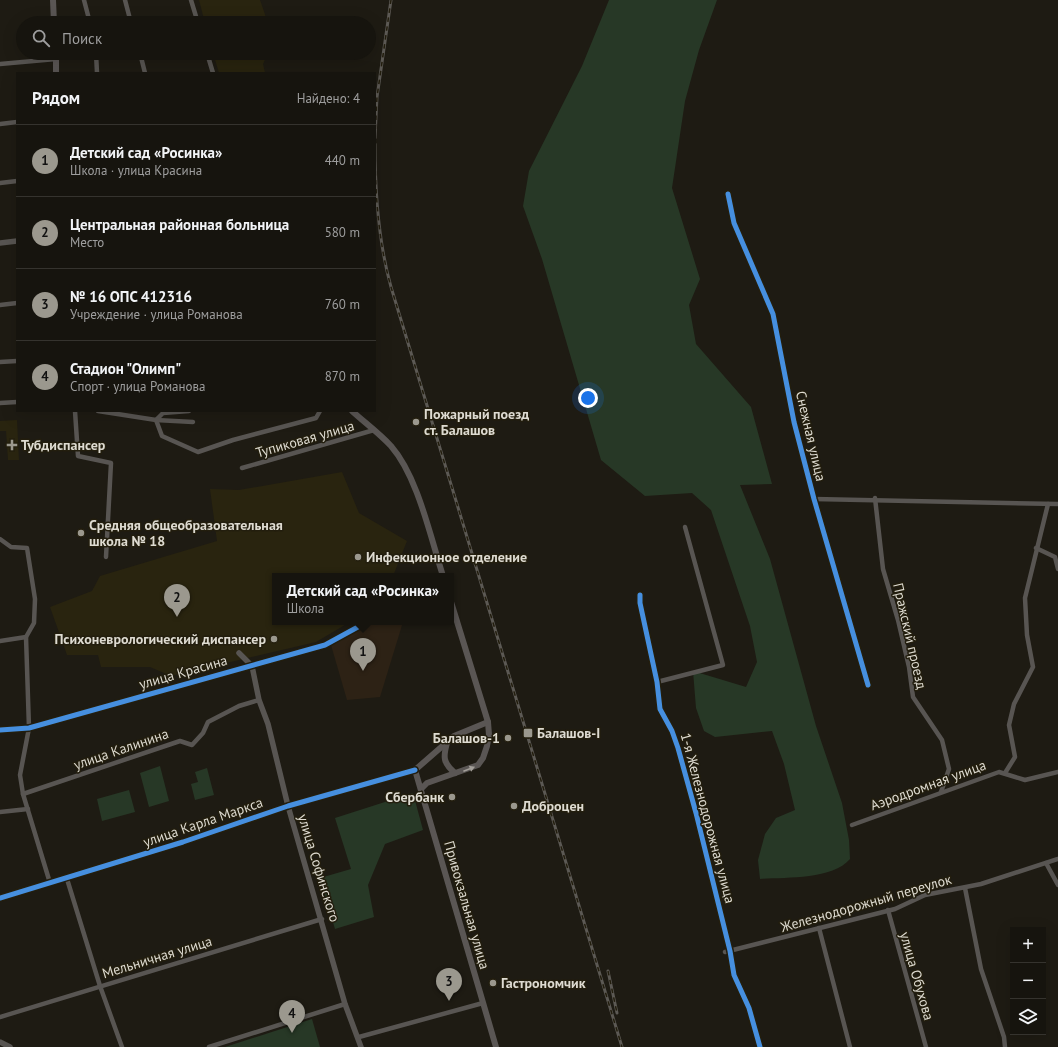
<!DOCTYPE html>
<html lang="ru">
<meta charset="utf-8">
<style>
:root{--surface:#16140e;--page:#23211c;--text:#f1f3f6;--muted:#9e9e9e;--line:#35332e;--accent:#9b988e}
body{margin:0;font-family:"PT Sans",sans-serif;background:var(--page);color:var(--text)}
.controls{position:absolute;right:12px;bottom:12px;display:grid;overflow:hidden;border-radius:0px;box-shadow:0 4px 16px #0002}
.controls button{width:36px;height:36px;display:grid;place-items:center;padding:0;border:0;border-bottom:1px solid var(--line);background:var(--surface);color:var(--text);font:20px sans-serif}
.you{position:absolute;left:588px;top:398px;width:14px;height:14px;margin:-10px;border:3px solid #fff;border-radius:50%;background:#1a73e8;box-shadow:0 0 0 6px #1a73e833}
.badge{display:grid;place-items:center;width:26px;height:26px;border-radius:50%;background:var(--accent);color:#111;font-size:13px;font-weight:700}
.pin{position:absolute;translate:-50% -33px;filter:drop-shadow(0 1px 2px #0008)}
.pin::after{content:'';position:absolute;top:21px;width:14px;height:12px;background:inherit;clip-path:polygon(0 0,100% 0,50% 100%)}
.popup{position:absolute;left:272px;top:573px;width:182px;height:52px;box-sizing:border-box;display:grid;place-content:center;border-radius:0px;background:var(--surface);filter:drop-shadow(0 1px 3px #0005);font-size:13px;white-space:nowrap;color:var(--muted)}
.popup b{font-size:15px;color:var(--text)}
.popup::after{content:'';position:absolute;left:50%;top:100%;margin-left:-8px;border:8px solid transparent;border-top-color:var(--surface)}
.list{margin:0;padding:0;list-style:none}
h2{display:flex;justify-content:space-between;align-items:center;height:52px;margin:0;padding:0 16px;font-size:17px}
h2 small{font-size:13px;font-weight:400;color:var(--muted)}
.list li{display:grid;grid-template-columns:26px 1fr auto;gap:12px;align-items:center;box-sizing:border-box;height:72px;padding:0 16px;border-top:1px solid var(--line)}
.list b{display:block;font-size:15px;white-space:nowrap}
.list p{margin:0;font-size:13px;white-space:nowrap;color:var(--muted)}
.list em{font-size:13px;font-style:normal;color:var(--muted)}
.icon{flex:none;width:22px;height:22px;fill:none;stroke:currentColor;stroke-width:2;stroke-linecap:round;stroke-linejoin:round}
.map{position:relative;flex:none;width:1058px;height:1047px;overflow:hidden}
.search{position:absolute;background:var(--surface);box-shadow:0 4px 16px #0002;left:16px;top:16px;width:360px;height:44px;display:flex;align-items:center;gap:10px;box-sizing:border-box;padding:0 14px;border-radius:22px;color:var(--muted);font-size:15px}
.panel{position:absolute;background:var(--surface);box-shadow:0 4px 16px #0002;left:16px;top:72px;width:360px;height:340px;border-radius:0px}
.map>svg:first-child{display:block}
.built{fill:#29240f}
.education{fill:#2d2215}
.green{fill:#273826}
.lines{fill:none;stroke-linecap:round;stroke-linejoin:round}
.minor{stroke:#585552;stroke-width:4.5}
.tertiary{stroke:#585552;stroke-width:5.5}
.secondary{stroke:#5a5654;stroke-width:6}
.rail-casing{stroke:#5c5954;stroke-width:3}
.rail{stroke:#231e0e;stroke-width:1.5;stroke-dasharray:4.5;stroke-linecap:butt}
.cycleway-casing{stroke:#231e0e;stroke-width:8}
.cycleway{stroke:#468fdf;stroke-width:5}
.oneway{fill:#a39f99}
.poi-dot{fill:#9b988e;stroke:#231e0e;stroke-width:1.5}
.labels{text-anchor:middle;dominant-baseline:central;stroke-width:3;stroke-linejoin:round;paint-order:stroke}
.poi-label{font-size:14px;font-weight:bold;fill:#dedbd1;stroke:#231e0e;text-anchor:start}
.street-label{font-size:14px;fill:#dedbd1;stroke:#231e0e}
</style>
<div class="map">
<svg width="1058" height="1047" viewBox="0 0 1058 1047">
<rect width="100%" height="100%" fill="#1e1b13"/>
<g class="built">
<polygon points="199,0 260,0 268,23 205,23"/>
<polygon points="213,53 274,53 267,55 263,64 265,73 219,73"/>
<polygon points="17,420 19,460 8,460 6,431 0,431 0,421"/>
<polygon points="342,472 359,513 407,541 393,576 275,576 275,622 350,622 316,642 171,676 150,667 101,667 98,655 67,655 50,607 92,591 100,576 217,541 210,489 239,490"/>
</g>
<polygon class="education" points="374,622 403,622 380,697 347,700 331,645"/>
<g class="green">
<path d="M609,0H717L699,50L685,101L672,188L700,279L689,305L696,344L751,407L772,484L740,485L770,559L816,726L842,803L849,840L850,859C832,880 786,877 760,879L758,860L765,834L776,818L795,810L784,764L772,731L715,737L704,731L696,708L693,671L746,687L757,662L750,626L711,510L692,493L645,496L601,460L542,259L523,206L529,171L582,66Z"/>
<polygon points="160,766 169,801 149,807 140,773"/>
<polygon points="207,768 214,795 195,800 191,784 198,782 195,772"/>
<polygon points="129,790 135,812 102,821 97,799"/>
<polygon points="413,793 423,830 385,844 368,885 374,917 335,929 320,878 351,869 335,818"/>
<polygon points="312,1019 320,1047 225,1047"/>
</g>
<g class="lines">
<g class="minor">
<polyline points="84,0 90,23"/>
<polyline points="125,0 131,23"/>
<polyline points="191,0 198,23"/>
<polyline points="96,53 97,73"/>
<polyline points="140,53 145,73"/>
<polyline points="207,53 213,73"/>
<polyline points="0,64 56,59"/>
<polyline points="0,124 17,122"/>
<polyline points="0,183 17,181"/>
<polyline points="728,194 734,223 773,314 794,422 814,499 868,685"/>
<polyline points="0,305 17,303"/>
<polyline points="0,362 17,361"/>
<polyline points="0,403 17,402"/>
<polyline points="75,411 78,456 111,463 106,557"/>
<polyline points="98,411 156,420 193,422"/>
<polyline points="156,420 162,436 198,452 233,440 316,418 320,411"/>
<polyline points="156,420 163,413 189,411"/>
<polyline points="242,468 374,430"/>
<polyline points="875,498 883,569 898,620 909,667 913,697 942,740 949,769 941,792"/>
<polyline points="814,499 1058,504"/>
<polyline points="0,539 11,547 27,548 35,599 34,623 26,637 29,728 20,775 23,794 50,883"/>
<polyline points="1036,548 1055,557 1058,569"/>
<polyline points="640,595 640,603 657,682 660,709 672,731 678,748 696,813 730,951 734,975 749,1008 760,1047"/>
<polyline points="0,641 26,637"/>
<polyline points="657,682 723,665 685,527"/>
<polyline points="0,730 29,728 325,645 367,622"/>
<polyline points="1005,773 1015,757 1009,725 1014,704 1033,667 1027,635 1025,598 1048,504"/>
<polyline points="23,794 180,741 192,745 203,733 208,722 239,706 259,700"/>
<polyline points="0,812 28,809"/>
<polyline points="852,825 999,772 1025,780 1058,772"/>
<polyline points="1046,863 1058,885"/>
<polyline points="67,879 100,986 122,1047"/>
<polyline points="965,888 981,969 1004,1037 1005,1047"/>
<polyline points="888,910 926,1047"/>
<polyline points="819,928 850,1047"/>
<polyline points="725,952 895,909 925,895 981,884 1058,859"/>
<polyline points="0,1017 322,919"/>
<polyline points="359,1037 483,1003"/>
<polyline points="209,1047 345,1004"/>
</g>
<g class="tertiary">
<polyline points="0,243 17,241"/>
<polyline points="239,653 252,666 259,700 268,724 288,806 345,1004 361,1047"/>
<polyline points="0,898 183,842 288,806 415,770"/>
<polyline points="0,1042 10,1047"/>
</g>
<g class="secondary">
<polyline points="53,0 54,23"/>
<polyline points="56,73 56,53"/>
<path d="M352,411C364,422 379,433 391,446C418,477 430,536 443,576"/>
<polyline points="488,722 454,736 415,770 496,1047"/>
<path d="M447,743C443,757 443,763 455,773"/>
<polyline points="421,789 427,783 478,765 483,758 487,746 489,735 488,722 451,602"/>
</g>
<defs>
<g id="rail">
<polyline points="375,138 377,97 391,0"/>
<path d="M375,144C375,192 378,241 391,287L622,1047"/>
<polyline points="608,971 617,1013"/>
</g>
</defs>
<use href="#rail" class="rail-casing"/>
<use href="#rail" class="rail"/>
<defs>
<g id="cycleway">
<polyline points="728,194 734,223 773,314 794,422 814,499 868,685"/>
<polyline points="640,595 640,603 657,682 660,709 672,731 678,748 696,813 730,951 734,975 749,1008 760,1047"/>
<polyline points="0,730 29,728 325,645 367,622"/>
<polyline points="0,898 183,842 288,806 415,770"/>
</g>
</defs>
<use href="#cycleway" class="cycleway-casing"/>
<use href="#cycleway" class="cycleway"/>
</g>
<defs><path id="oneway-solid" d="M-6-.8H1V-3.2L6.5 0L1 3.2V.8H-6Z"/></defs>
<use class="oneway" href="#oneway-solid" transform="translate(469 769) rotate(-21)"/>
<g class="poi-dot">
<circle cx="416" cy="422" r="4"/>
<path d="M10 439h4v4h4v4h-4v4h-4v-4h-4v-4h4z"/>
<circle cx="81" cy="533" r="4"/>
<circle cx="358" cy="557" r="4"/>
<circle cx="274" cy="639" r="4"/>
<rect x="523" y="728" width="10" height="10" rx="2"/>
<circle cx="508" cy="738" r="4"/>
<circle cx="452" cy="797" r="4"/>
<circle cx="514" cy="806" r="4"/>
<circle cx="493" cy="983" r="4"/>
</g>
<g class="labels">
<g class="poi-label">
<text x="424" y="414">Пожарный поезд<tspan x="424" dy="16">ст. Балашов</tspan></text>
<text x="21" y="445">Тубдиспансер</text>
<text x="89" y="525">Средняя общеобразовательная<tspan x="89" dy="16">школа № 18</tspan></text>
<text x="366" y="557">Инфекционное отделение</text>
<text x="266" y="639" text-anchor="end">Психоневрологический диспансер</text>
<text x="537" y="733">Балашов-I</text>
<text x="500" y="738" text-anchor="end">Балашов-1</text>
<text x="444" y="797" text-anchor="end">Сбербанк</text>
<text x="522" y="806">Доброцен</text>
<text x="501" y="983">Гастрономчик</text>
</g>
<g class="street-label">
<text transform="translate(811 436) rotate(77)">Снежная улица</text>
<text transform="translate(305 439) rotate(-16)">Тупиковая улица</text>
<text transform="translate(910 636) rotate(77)">Пражский проезд</text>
<text transform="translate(183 672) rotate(-16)">улица Красина</text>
<text transform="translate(121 749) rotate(-19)">улица Калинина</text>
<text transform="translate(928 785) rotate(-20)">Аэродромная улица</text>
<text transform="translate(708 818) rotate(75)">1-я Железнодорожная улица</text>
<text transform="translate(203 822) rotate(-19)">улица Карла Маркса</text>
<text transform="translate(319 868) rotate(73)">улица Софинского</text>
<text transform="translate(866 903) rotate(-16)">Железнодорожный переулок</text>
<text transform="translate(467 905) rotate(74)">Привокзальная улица</text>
<text transform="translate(157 957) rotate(-17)">Мельничная улица</text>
<text transform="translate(917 976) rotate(74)">улица Обухова</text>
</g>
</g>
</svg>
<div class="controls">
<button>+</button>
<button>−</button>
<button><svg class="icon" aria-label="layers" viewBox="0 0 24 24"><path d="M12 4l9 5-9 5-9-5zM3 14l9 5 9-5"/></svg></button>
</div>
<div class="you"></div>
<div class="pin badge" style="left:363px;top:671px">1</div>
<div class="popup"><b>Детский сад «Росинка»</b>Школа</div>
<div class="pin badge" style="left:177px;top:617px">2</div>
<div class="pin badge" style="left:449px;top:1001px">3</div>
<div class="pin badge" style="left:292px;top:1033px">4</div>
<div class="search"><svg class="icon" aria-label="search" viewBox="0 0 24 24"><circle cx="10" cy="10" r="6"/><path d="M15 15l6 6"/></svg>Поиск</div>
<section class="panel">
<h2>Рядом<small>Найдено: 4</small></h2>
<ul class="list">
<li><span class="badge">1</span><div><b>Детский сад «Росинка»</b><p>Школа · улица Красина</p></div><em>440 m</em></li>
<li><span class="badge">2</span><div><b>Центральная районная больница</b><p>Место</p></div><em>580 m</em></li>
<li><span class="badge">3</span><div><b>№ 16 ОПС 412316</b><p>Учреждение · улица Романова</p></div><em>760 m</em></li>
<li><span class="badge">4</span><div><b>Стадион &quot;Олимп&quot;</b><p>Спорт · улица Романова</p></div><em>870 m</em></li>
</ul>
</section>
</div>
